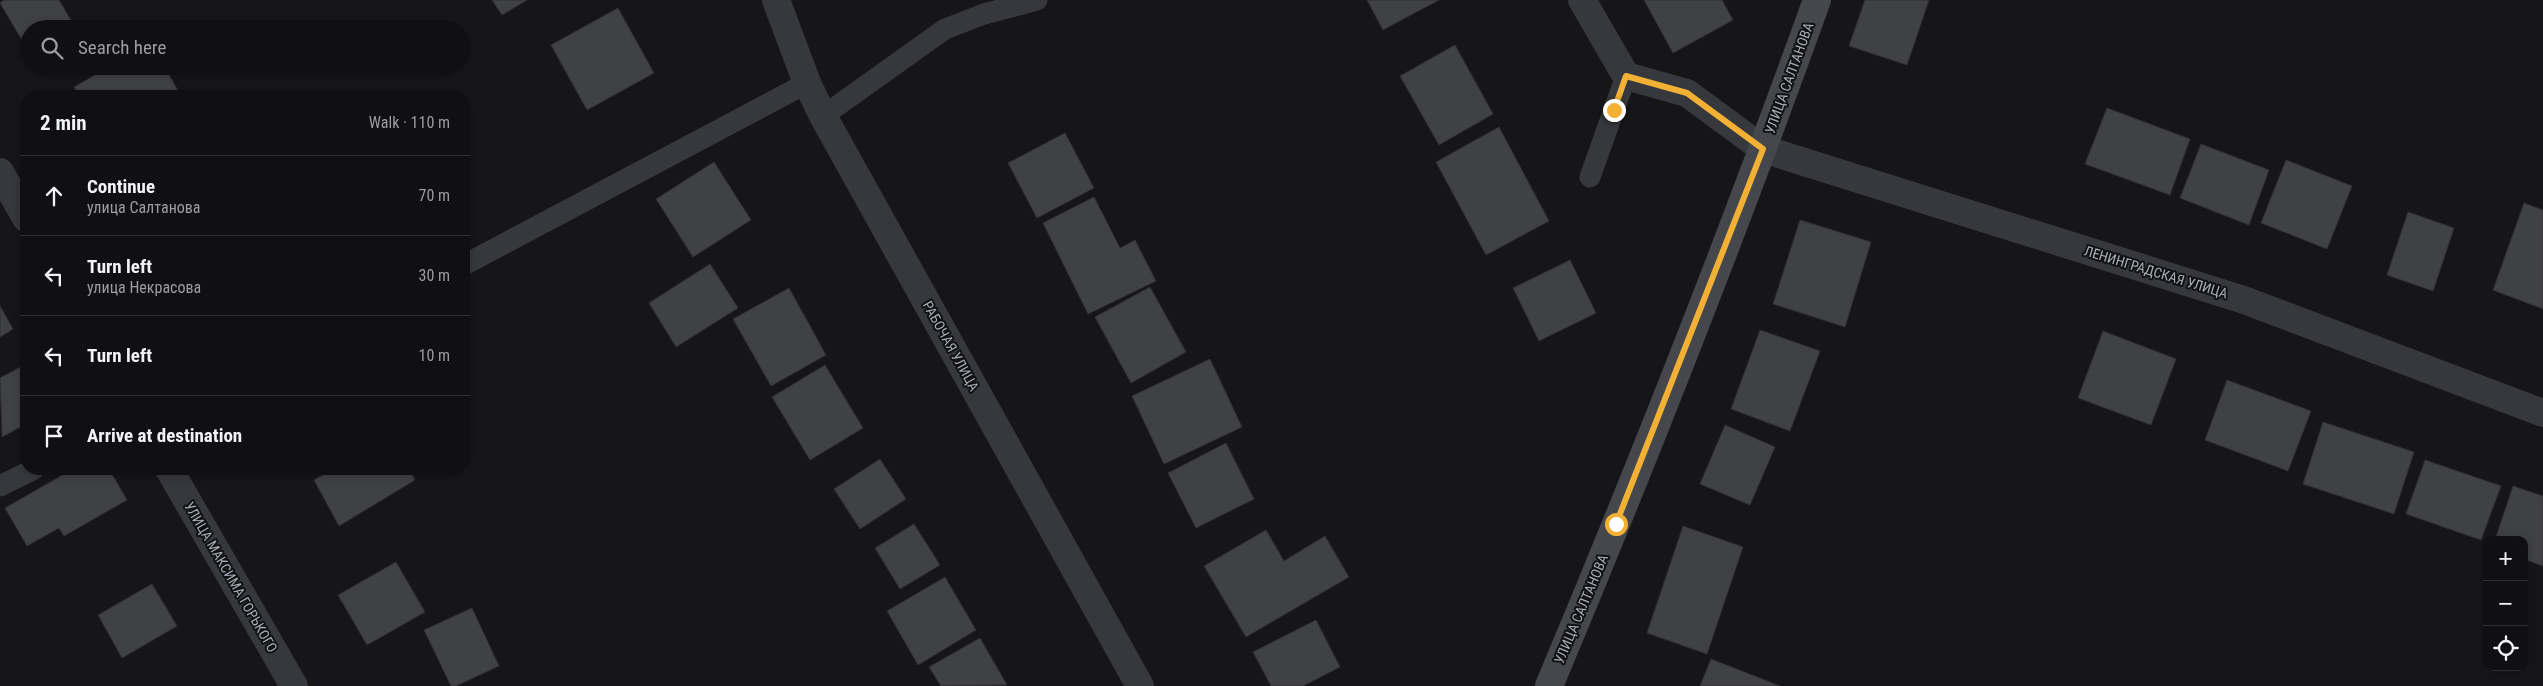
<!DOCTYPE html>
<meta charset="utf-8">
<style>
:root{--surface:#101012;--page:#1e1e20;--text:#f1f3f6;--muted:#9c9d9f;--line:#303032}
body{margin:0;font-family:"Roboto Condensed",sans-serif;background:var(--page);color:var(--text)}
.controls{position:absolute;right:15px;bottom:15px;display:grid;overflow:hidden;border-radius:10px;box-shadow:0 2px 8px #0003}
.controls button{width:45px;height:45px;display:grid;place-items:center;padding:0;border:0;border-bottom:1px solid var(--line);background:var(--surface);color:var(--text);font:25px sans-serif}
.stop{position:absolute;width:15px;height:15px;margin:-11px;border:4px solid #f2b134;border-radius:50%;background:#fff}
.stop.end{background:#f2b134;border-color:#fff;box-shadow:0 1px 5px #0008}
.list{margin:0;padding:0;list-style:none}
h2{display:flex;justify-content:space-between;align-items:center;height:65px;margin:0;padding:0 20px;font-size:21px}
h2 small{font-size:16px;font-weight:400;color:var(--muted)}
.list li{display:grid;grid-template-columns:32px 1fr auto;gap:15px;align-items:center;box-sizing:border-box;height:80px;padding:0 20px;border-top:1px solid var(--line)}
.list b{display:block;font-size:19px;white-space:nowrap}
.list p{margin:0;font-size:16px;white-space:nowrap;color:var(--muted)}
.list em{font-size:16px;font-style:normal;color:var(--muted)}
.icon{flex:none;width:28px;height:28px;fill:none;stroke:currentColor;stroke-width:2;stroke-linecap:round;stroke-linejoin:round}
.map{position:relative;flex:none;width:2543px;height:686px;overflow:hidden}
.search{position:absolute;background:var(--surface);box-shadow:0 2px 8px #0003;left:20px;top:20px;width:450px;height:55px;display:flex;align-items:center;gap:12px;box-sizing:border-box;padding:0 18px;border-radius:28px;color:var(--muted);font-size:19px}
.panel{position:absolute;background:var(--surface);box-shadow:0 2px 8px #0003;left:20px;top:90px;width:450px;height:385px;border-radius:20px}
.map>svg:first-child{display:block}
.building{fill:#404145;stroke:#303034}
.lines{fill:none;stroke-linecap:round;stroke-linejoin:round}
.lane{stroke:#37383d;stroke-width:21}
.street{stroke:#37383d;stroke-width:28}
.secondary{stroke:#45474d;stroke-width:28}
.route{stroke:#f2b134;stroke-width:6}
.labels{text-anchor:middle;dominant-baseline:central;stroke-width:4;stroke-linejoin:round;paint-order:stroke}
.street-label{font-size:14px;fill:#a8adb8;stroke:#111113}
</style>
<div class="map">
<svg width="2543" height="686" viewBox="0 0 2543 686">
<rect width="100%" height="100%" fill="#161618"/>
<g class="building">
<polygon points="4,0 59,0 76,29 29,29 29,52 0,3"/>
<polygon points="492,0 527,0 502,15"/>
<polygon points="1367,0 1439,0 1383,30"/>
<polygon points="1644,0 1722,0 1733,20 1673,53"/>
<polygon points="1865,0 1929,0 1907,65 1849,46"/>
<polygon points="618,8 654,73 587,110 551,45"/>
<polygon points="1455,45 1493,114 1439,145 1400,76"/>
<polygon points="111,66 164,66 181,96 80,96 74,87"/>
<polygon points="2107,108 2190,139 2170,195 2085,164"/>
<polygon points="1499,127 1549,221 1486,255 1436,162"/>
<polygon points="1065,133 1094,188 1037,218 1008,163"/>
<polygon points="2201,144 2269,170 2249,225 2180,198"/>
<polygon points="2286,160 2352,186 2327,249 2261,223"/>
<polygon points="714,162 751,220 693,257 656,199"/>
<polygon points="1094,197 1120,248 1135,240 1156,281 1088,314 1043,223"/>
<polygon points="2524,203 2543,210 2543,309 2493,290"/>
<polygon points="2408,212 2454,228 2433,291 2387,275"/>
<polygon points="1800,220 1871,242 1845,327 1773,304"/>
<polygon points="1570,260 1596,313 1539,341 1513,288"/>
<polygon points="710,264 738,308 676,347 649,303"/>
<polygon points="1150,287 1186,352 1131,383 1095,317"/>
<polygon points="789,288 826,355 771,386 733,319"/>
<polygon points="0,306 13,329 0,337"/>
<polygon points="1760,330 1820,351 1790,431 1731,409"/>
<polygon points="2103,331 2176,359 2151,425 2078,398"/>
<polygon points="1210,359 1242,427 1164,464 1132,396"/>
<polygon points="26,364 26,424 2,437 0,378"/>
<polygon points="825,365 863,428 810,460 772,397"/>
<polygon points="2227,380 2311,411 2288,471 2205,440"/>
<polygon points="2323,422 2414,452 2394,514 2303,484"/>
<polygon points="1725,425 1775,447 1750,505 1700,484"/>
<polygon points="1226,443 1254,499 1196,528 1168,473"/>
<polygon points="880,459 906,499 860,529 834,489"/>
<polygon points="2425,460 2501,486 2481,540 2406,514"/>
<polygon points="73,469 109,469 127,500 64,536 59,528 27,546 5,508"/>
<polygon points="333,469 409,469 415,480 339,526 314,480"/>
<polygon points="2513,486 2543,496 2543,566 2524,559 2524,540 2495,540"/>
<polygon points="914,524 940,565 900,589 875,548"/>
<polygon points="1683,526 1743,547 1707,654 1647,633"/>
<polygon points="1266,530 1284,561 1325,536 1349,577 1246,637 1204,566"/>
<polygon points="396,562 425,612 367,645 338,595"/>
<polygon points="945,577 976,630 918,665 887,611"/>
<polygon points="152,584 177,626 122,658 98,615"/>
<polygon points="472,608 499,666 456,686 451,686 424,630"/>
<polygon points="1316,620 1340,667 1303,686 1271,686 1253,652"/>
<polygon points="980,638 1007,685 941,686 929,667"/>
<polygon points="1711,659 1780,686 1700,686"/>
</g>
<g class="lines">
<g class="lane">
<polyline points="823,116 945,29 984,14 1037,0"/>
<polyline points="1590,177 1626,76"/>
<polyline points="464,265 807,83"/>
<polyline points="0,486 34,469"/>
</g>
<g class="street">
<polyline points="776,0 807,83 823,116 1140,686"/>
<polyline points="1582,0 1626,76 1687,93 1763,149 2244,300 2543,413"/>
<polyline points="0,172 26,218"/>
<polyline points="169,469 294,686"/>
</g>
<path class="secondary" d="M1549,686C1644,460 1734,231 1817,0"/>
</g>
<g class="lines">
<polyline class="route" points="1614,110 1626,76 1687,93 1763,149 1616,524"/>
</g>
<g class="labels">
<g class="street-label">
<text transform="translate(1789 78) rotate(-70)">УЛИЦА САЛТАНОВА</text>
<text transform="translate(2156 272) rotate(17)">ЛЕНИНГРАДСКАЯ УЛИЦА</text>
<text transform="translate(951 346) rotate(61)">РАБОЧАЯ УЛИЦА</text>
<text transform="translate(231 577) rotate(60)">УЛИЦА МАКСИМА ГОРЬКОГО</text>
<text transform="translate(1581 609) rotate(-67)">УЛИЦА САЛТАНОВА</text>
</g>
</g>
</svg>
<div class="controls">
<button>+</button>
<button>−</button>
<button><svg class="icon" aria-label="locate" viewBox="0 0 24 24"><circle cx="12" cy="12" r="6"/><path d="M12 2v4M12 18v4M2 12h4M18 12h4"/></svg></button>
</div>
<div class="stop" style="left:1616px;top:524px"></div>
<div class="stop end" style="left:1614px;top:110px"></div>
<div class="search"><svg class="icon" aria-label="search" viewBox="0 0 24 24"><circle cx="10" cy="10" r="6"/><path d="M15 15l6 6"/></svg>Search here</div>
<section class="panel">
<h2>2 min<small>Walk · 110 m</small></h2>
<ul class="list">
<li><svg class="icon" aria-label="ahead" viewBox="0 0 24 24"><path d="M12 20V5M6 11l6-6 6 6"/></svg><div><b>Continue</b><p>улица Салтанова</p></div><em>70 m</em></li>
<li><svg class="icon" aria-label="left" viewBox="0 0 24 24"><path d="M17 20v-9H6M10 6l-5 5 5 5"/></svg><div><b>Turn left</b><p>улица Некрасова</p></div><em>30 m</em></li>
<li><svg class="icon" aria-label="left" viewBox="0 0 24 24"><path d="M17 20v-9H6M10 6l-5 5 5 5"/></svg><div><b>Turn left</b></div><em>10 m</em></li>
<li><svg class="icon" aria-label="arrive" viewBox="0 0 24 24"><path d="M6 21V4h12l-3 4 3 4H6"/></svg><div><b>Arrive at destination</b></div></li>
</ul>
</section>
</div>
